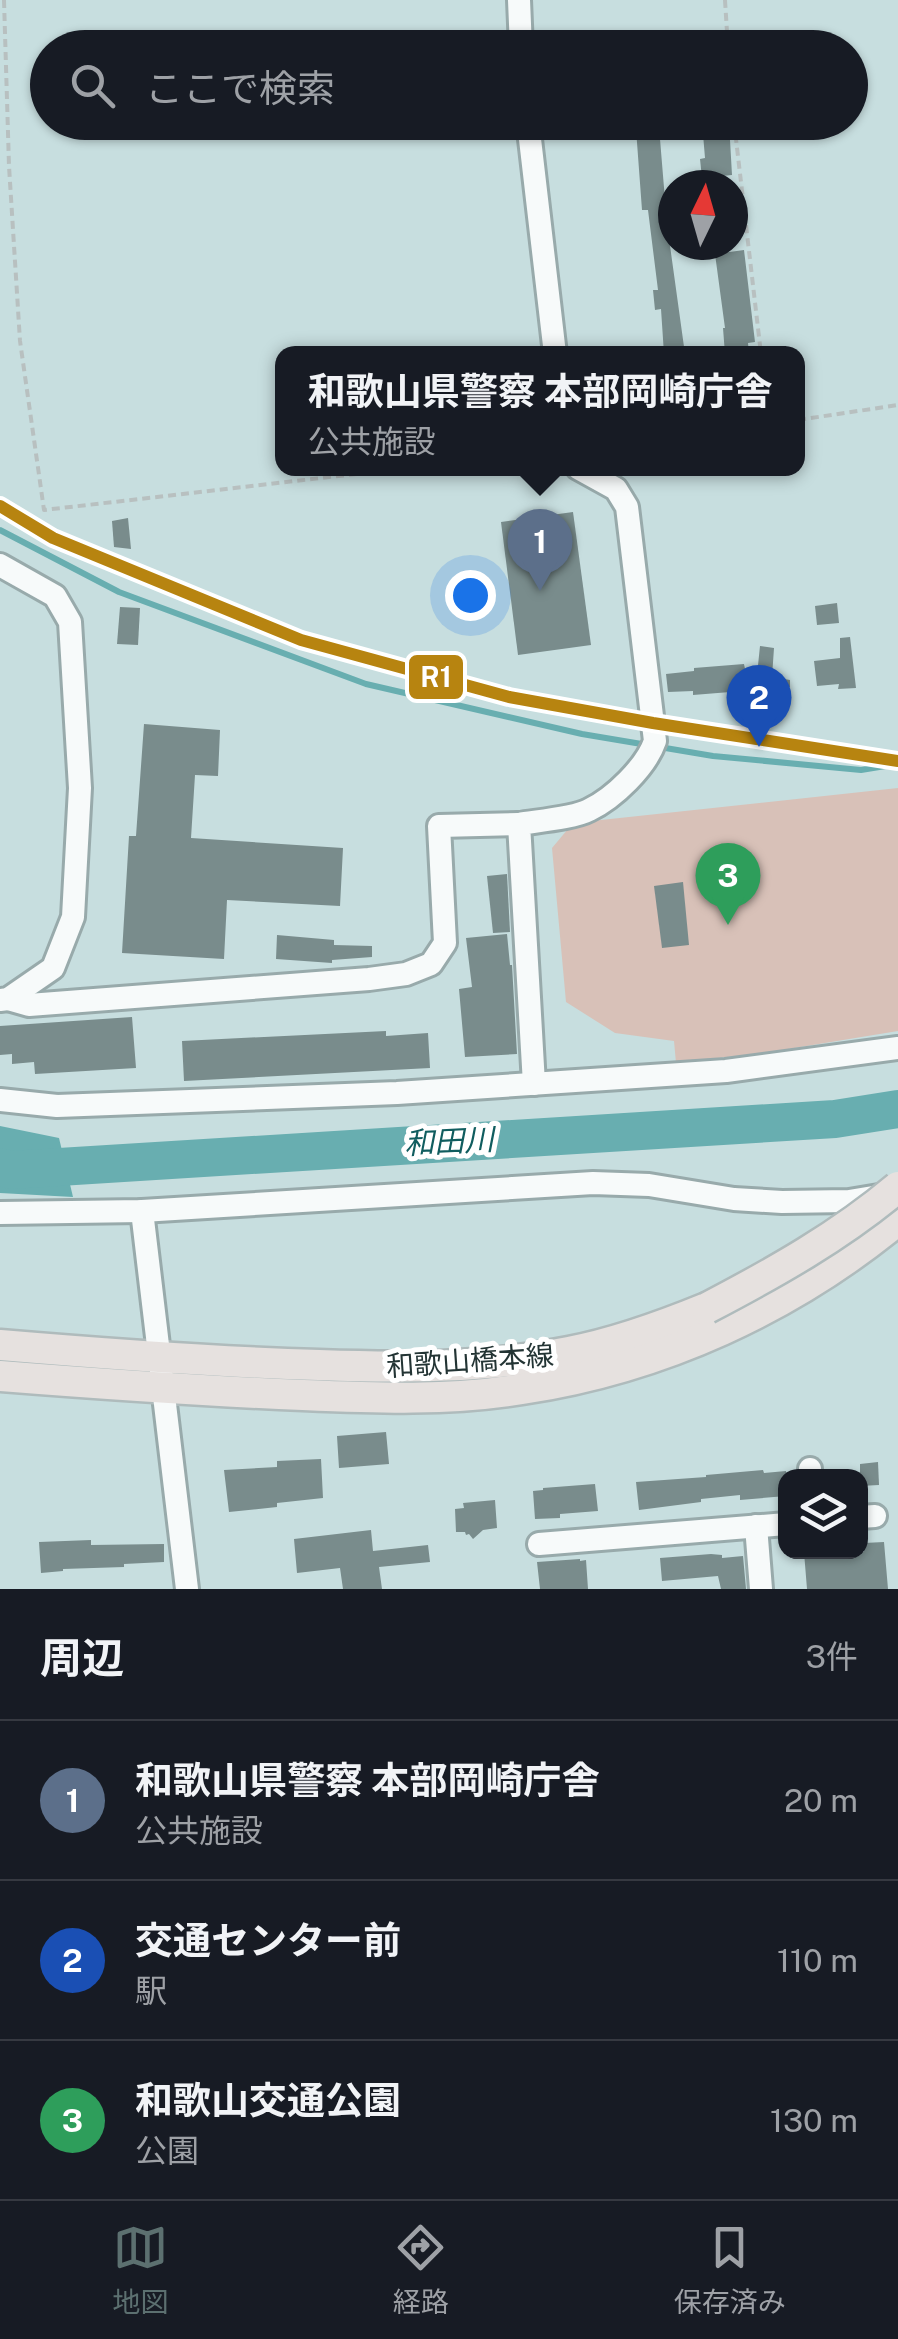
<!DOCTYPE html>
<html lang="ja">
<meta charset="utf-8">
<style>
:root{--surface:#171b24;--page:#20242c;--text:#f1f3f6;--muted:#9ea1a6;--line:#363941;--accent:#5c7070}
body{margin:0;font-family:"Public Sans","Noto Sans JP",sans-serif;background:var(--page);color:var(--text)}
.controls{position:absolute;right:30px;bottom:30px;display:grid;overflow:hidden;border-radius:20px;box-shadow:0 2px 8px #0004}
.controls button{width:90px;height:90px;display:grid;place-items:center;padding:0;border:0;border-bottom:2px solid var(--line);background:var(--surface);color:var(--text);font:50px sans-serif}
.compass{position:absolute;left:658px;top:170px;width:90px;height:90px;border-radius:50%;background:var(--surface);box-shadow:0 2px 8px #0004;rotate:5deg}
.you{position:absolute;left:470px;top:595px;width:35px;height:35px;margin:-25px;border:8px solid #fff;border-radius:50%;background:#1a73e8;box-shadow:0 0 0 15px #1a73e833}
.badge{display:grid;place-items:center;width:65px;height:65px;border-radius:50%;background:var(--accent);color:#fff;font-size:32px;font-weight:700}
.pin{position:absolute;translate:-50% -82px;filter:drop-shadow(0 2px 5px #0008)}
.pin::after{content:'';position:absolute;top:52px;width:35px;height:30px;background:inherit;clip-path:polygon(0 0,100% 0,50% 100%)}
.popup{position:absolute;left:275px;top:346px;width:530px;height:130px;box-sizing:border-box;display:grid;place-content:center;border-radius:20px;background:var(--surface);filter:drop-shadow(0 2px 8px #0005);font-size:32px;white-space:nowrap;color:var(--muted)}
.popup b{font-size:38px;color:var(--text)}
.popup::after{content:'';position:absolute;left:50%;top:100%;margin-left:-20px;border:20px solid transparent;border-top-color:var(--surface)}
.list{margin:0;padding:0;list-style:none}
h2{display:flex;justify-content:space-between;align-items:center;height:130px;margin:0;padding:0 40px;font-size:42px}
h2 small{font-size:32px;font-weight:400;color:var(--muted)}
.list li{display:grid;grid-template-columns:65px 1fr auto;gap:30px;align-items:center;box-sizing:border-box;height:160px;padding:0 40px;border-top:2px solid var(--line)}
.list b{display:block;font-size:38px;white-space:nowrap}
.list p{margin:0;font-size:32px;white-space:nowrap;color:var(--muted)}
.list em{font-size:32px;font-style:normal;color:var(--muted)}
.icon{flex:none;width:55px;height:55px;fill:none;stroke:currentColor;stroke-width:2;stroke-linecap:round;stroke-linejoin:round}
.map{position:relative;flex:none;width:898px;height:1589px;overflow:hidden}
.search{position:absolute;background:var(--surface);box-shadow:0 2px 8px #0004;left:30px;right:30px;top:30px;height:110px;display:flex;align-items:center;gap:25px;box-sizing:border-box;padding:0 35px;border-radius:55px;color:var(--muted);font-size:38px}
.sheet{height:610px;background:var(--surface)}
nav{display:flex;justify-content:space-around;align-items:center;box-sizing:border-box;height:140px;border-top:2px solid var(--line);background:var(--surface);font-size:28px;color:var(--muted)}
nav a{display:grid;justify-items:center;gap:5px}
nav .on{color:var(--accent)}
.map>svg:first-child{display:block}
.green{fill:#d8c1b8}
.water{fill:#68aeb0}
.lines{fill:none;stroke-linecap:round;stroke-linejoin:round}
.stream{stroke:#68aeb0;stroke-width:6}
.river{stroke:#68aeb0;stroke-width:38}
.building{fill:#798c8c}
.minor-casing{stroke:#98aaab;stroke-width:28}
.major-casing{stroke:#afbbbc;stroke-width:35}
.path{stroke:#b8c0c0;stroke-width:4;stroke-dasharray:8 5;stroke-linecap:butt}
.minor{stroke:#f7fafa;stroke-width:22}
.major{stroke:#e6e1df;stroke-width:30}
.major-bridge-casing{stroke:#afbbbc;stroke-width:35;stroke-linecap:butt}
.major-bridge{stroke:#e6e1df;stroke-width:30}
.rail-1-casing{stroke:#fff;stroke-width:20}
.rail-1{stroke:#b78410;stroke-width:12}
.labels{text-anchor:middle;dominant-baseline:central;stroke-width:10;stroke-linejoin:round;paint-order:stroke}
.street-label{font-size:28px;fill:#233434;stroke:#fff}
.water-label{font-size:30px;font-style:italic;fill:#105d5f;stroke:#fff}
.line-badge{stroke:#fff;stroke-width:4}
.badge-label{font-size:28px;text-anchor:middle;font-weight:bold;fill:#fff}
</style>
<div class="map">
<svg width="898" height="1589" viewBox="0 0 898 1589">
<rect width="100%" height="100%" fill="#c7dedf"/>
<polygon class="green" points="898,788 898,1031 770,1052 676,1063 674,1041 615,1033 566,1002 552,848 573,823"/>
<polygon class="water" points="0,1126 59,1138 73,1197 0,1193"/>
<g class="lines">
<polyline class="stream" points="0,530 119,592 366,684 582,734 713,756 861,770 898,764"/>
<polyline class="river" points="0,1167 11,1170 835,1119 898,1109"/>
</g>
<g class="building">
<polygon points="702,122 780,122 781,132 730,140 732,175 702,178 700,159 705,158"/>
<polygon points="659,127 667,224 685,354 664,354 661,309 655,310 653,290 658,290 648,210 642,210 636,129"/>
<polygon points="744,250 755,342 748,343 749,354 725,354 723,328 725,328 715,254"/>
<polygon points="573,512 591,645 518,655 501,522"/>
<polygon points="128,518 131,549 114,547 112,521"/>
<polygon points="837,603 839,623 817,625 815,606"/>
<polygon points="120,607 140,608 138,645 117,644"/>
<polygon points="850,637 856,688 838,689 839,684 817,686 814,661 840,658 840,638"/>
<polygon points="760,646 774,648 772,677 790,680 790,687 771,688 769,714 753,712 755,690 693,695 693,691 668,692 666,674 694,671 694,668 744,664 746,674 757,675"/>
<polygon points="144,724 220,730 218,776 195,775 191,838 343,848 340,906 227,900 224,959 122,953 129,836 136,836"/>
<polygon points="507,874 510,932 493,933 487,876"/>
<polygon points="683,882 689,945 662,948 654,886"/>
<polygon points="507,934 510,965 512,965 517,1054 465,1057 459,989 472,987 466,938"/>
<polygon points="277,935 334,940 334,945 372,946 372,957 332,960 332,963 276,959"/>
<polygon points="132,1017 136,1068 35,1074 34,1062 12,1064 12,1054 0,1055 0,1026"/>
<polygon points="386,1031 386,1036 428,1033 430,1068 184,1081 182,1041"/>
<polygon points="386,1432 389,1464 339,1468 337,1436"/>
<polygon points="321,1459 323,1498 277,1503 277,1507 229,1512 224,1470 277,1467 277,1461"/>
<polygon points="878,1462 879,1485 860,1486 860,1464"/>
<polygon points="763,1470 764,1473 786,1471 786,1496 740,1500 740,1495 701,1499 701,1502 639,1510 636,1482 706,1477 706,1475"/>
<polygon points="595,1484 598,1511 560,1514 560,1518 535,1519 533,1491 543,1490 543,1488"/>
<polygon points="495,1500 497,1528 483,1530 473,1539 469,1534 466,1535 465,1532 456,1532 455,1509 464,1508 463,1503"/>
<polygon points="371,1530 373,1551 428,1545 430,1562 379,1567 382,1589 343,1589 340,1568 297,1573 294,1539"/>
<polygon points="91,1540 91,1545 164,1544 164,1562 124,1564 124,1567 63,1569 63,1571 41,1573 39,1542"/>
<polygon points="884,1542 888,1589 807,1589 804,1552 864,1552 864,1543"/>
<polygon points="711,1554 722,1555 722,1558 743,1556 746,1589 721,1589 718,1576 662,1581 660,1558"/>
<polygon points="580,1559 580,1561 586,1560 588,1589 540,1589 537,1562"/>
</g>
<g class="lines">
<defs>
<g id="minor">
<polyline points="519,0 521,48"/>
<polyline points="528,122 555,354"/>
<polyline points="0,565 55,596 70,622 80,788 73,917 53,968 8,999 0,1000"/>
<polyline points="8,999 29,1005 369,979 406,974 431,964 445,943 439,826 519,824"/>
<path d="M534,1084L519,824C537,821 574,818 589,810C614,798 646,767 655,741L627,507L616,489L578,468"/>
<polyline points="0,1100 57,1106 397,1093 726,1071 898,1048"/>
<polyline points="142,1211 187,1589"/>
<polyline points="0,1213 142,1211 593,1183 649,1185 734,1199 782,1202 849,1201 885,1195"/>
<polyline points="810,1469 810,1476"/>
<polyline points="860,1517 875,1516"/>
<polyline points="756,1526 761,1589"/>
<polyline points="539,1544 786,1524"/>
</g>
<g id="major">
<path d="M0,1345C106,1354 212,1362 319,1365C402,1368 487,1368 569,1352C617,1343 663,1326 707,1308"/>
<path d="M0,1376C101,1384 202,1391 303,1395C376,1398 450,1401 522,1389C661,1368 790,1309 898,1220"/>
</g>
</defs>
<use href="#minor" class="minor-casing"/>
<use href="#major" class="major-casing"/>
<g class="path">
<polyline points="4,0 9,166 20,341 44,510 408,468"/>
<polyline points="725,0 728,48"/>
<polyline points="734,122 761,354"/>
<polyline points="798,420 898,405"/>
</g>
<use href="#minor" class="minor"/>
<use href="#major" class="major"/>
<defs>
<path id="major-bridge" d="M707,1308C774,1273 840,1236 898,1187"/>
</defs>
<use href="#major-bridge" class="major-bridge-casing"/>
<use href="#major-bridge" class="major-bridge"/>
<defs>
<polyline id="rail-1" points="0,506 53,538 301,640 509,697 653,723 898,761"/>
</defs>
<use href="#rail-1" class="rail-1-casing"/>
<use href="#rail-1" class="rail-1"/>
</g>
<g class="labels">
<g class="street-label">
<text transform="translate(470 1360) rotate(-4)">和歌山橋本線</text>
</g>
<g class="water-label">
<text transform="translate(449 1141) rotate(-3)">和田川</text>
</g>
</g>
<rect class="line-badge" x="407" y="653" width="58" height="48" rx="10" fill="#b78410"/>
<g class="badge-label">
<text x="436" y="687">R1</text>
</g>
</svg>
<div class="controls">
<button><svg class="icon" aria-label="layers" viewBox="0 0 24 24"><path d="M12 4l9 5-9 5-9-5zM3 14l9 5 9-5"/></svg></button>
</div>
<svg class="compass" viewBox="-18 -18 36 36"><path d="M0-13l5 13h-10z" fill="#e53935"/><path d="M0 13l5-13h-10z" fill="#9ea1a6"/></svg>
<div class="you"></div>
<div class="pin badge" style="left:540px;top:591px;background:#5c6f8a">1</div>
<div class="popup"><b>和歌山県警察 本部岡崎庁舎</b>公共施設</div>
<div class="pin badge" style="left:759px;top:747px;background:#1a4fb4">2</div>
<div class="pin badge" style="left:728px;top:925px;background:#2e9e5b">3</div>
<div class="search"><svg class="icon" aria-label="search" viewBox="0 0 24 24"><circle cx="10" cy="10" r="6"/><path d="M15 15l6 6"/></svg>ここで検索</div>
</div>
<section class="sheet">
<h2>周辺<small>3件</small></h2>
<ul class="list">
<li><span class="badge" style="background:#5c6f8a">1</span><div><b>和歌山県警察 本部岡崎庁舎</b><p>公共施設</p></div><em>20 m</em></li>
<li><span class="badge" style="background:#1a4fb4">2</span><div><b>交通センター前</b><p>駅</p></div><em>110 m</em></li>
<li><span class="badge" style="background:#2e9e5b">3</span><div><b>和歌山交通公園</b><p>公園</p></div><em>130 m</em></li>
</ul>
</section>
<nav>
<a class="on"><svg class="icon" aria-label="map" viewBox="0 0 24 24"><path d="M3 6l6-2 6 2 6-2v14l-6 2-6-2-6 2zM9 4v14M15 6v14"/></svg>地図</a>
<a><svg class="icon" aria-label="directions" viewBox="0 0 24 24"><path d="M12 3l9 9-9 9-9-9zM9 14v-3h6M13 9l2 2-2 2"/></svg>経路</a>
<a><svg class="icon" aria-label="saved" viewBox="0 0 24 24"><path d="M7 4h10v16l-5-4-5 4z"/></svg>保存済み</a>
</nav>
